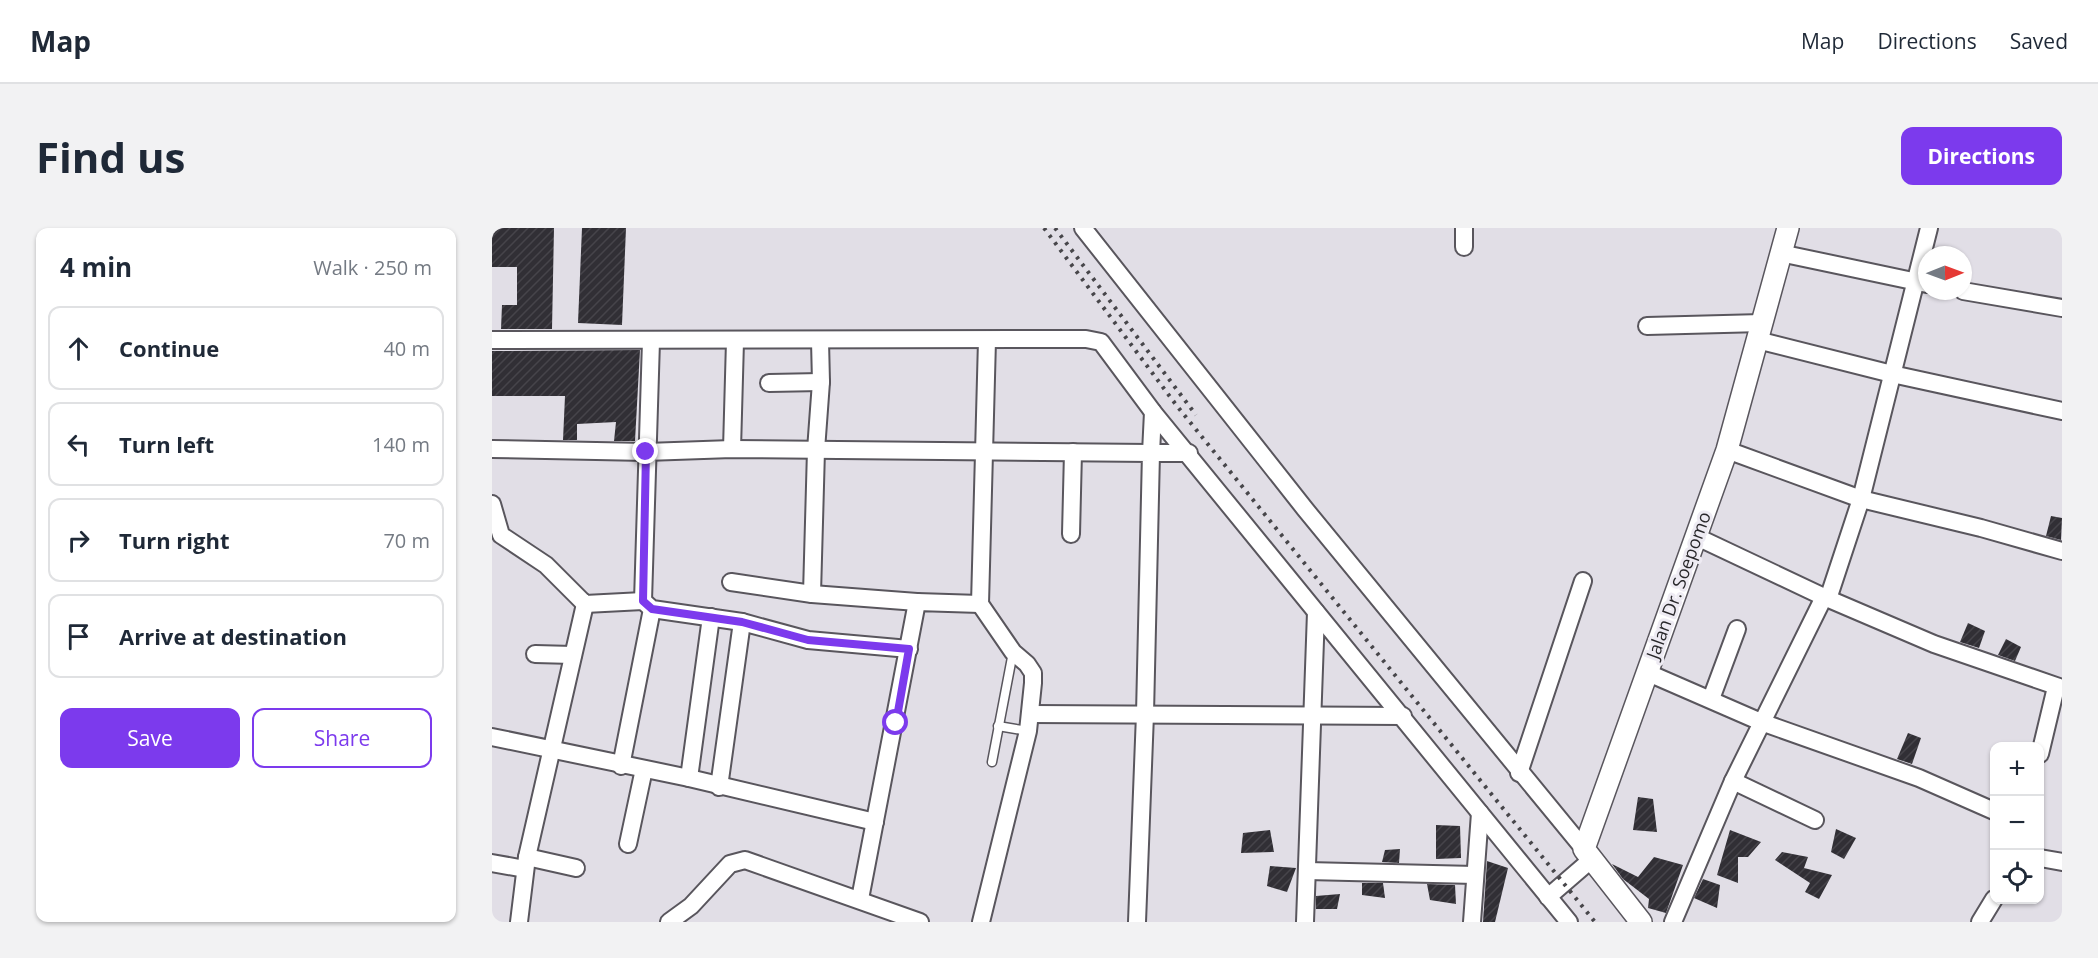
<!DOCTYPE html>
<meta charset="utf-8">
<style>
:root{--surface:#fff;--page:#f2f2f3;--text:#1f2937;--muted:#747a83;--line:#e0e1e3;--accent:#7c3aed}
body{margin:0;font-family:"Open Sans",sans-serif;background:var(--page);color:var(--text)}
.controls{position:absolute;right:18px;bottom:18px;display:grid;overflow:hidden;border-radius:12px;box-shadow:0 2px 4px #0004}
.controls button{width:54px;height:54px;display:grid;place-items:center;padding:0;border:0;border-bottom:2px solid var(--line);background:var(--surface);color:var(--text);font:30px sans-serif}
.compass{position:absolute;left:1426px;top:18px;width:54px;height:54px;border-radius:50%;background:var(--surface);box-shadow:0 2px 4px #0004;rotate:89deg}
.stop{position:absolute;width:18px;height:18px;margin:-14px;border:4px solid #7c3aed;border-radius:50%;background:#fff}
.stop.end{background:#7c3aed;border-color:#fff;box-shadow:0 2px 6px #0008}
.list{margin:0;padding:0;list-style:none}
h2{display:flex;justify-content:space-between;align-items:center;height:78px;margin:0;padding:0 24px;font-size:26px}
h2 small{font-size:20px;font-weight:400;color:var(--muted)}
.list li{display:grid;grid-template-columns:39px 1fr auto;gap:18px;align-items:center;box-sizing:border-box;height:84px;margin:0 12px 12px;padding:0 12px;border:2px solid var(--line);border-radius:12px}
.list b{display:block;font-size:22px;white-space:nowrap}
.list em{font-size:20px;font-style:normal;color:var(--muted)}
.actions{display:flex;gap:12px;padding:18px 24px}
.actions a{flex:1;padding:14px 0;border:2px solid var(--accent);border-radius:12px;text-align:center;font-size:21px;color:var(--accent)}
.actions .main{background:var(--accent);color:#fff}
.icon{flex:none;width:33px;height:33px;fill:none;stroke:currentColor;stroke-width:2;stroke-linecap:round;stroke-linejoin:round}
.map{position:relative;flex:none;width:1570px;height:694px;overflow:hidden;border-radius:12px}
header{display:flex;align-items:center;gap:36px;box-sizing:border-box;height:84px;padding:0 30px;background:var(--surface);border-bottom:2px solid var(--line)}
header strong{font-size:28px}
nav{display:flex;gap:33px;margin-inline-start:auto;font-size:21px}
.intro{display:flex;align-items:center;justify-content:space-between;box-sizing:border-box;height:144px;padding:0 36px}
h1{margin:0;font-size:42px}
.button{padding:15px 27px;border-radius:12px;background:var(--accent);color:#fff;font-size:21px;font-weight:700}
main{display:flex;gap:36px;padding:0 36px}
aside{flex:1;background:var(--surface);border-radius:12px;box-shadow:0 2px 4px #0004}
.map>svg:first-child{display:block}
.building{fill:url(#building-hatch)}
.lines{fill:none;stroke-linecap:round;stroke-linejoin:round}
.service-casing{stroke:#59565d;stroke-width:11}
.minor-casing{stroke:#59565d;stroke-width:20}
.tertiary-casing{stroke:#59565d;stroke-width:24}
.service{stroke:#fff;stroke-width:8}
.minor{stroke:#fff;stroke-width:16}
.tertiary{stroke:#fff;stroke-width:21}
.rail{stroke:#47464a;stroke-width:4;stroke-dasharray:3 6;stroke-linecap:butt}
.route{stroke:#7c3aed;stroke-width:8}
.labels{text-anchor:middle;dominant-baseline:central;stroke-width:6;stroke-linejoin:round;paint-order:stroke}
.street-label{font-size:18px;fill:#29282b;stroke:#eeebf3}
</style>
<header>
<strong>Map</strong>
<nav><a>Map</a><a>Directions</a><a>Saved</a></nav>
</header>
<div class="intro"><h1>Find us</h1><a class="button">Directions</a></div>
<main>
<aside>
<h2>4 min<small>Walk · 250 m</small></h2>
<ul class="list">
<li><svg class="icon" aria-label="ahead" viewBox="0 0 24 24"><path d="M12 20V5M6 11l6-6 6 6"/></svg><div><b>Continue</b></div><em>40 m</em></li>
<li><svg class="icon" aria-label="left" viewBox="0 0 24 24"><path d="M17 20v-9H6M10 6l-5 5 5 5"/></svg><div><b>Turn left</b></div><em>140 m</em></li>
<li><svg class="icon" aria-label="right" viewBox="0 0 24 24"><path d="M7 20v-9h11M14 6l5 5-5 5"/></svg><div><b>Turn right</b></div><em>70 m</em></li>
<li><svg class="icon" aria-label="arrive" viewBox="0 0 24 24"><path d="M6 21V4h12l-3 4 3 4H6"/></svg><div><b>Arrive at destination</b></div></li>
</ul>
<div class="actions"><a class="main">Save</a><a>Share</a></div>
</aside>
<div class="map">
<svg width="1570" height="694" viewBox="0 0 1570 694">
<defs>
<pattern id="building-hatch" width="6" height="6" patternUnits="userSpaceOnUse" patternTransform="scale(1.5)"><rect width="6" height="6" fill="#312f35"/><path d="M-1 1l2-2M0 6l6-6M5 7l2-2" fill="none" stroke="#46444a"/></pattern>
</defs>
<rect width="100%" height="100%" fill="#e1dee6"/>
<g class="building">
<polygon points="0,0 62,0 60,101 9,101 10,77 25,77 25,39 0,39"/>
<polygon points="90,0 134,0 130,97 86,95"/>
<polygon points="148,122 143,213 122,213 124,194 85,196 85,212 71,212 73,168 0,168 0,123"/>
<polygon points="1559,288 1570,290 1569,312 1554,308"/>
<polygon points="1476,395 1493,403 1487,420 1468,414"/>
<polygon points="1514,411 1529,419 1523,433 1506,427"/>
<polygon points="1416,505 1429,510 1420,536 1405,531"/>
<polygon points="1146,569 1161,571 1165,604 1141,602"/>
<polygon points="944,597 968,598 969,630 944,631"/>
<polygon points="1344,601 1364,610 1352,631 1339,624"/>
<polygon points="778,602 782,624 749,625 751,605"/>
<polygon points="1238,602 1269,614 1256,629 1246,629 1246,655 1225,647"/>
<polygon points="908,621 907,635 890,634 893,622"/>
<polygon points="1290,624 1316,629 1312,640 1340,647 1327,671 1313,664 1318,655 1283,632"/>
<polygon points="1162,629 1191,637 1174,685 1156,680 1157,671 1131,651 1120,636 1146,649"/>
<polygon points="995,633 1016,640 1003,694 991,694"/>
<polygon points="778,638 804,640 795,664 775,658"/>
<polygon points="1211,651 1228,657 1225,680 1202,670"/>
<polygon points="870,655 891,655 893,670 870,667"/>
<polygon points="935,656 963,657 964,676 938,672"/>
<polygon points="848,666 845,681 824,681 824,668"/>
</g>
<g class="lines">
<defs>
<g id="service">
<polyline points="506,498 536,503"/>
<polyline points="500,534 521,424"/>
</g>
<g id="minor">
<polyline points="591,0 813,281 1092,621"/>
<polyline points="972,0 972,19"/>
<polyline points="1288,25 1435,56"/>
<polyline points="1471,63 1570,80"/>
<polyline points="1155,98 1270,95"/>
<polyline points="0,112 594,111 609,114 661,184 1077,694"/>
<polyline points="1265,112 1400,146 1570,183"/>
<polyline points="277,155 329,154"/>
<polyline points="661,184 659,225 697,225"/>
<polyline points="0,221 154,224 240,221 659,225 653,486 645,694"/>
<polyline points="240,221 243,113"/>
<polyline points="1235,222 1369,271 1489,300 1570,323"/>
<polyline points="0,276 9,307 54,337 93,376 151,373 160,381 250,394 316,412 417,421"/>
<polyline points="579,306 581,224"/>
<polyline points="1205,309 1332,369 1442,416 1570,460"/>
<polyline points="239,354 320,366 425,374"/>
<polyline points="320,366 324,222 329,154 328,113"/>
<polyline points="1336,371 1369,271 1437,0"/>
<polyline points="151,373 159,113"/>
<polyline points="43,426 81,427"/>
<polyline points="1154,444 1269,494 1427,550 1502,583"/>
<polyline points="1219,471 1245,401"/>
<polyline points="539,486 911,488"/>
<polyline points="0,509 197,550 383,594"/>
<polyline points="1548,526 1564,459"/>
<polyline points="129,538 160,381"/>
<polyline points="1027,545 1091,353"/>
<polyline points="197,550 219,389"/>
<polyline points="1241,553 1323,592"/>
<polyline points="227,559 250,394"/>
<polyline points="136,616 152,541"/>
<polyline points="35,629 84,640"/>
<polyline points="1548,630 1570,634"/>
<polyline points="0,635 33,641"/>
<polyline points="815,643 983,647"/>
<polyline points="1056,669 1100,631"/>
<polyline points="368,671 425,374 488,376"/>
<polyline points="27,694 35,629 93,376"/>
<polyline points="177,694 199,678 238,636 253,632 428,694"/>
<polyline points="489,694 536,503 541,455 541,445 535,436 521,424 488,376 495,112"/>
<polyline points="813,694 824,384"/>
<polyline points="980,694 988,585"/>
<polyline points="1181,694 1241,553 1332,369"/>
<polyline points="1488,694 1502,671"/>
</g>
<polyline id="tertiary" points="1149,694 1092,621 1235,222 1296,0"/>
</defs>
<use href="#service" class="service-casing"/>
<use href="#minor" class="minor-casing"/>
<use href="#tertiary" class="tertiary-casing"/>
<use href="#service" class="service"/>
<use href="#minor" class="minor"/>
<use href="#tertiary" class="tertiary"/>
<g class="rail">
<polyline points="552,0 685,178 1103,694"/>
<polyline points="563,0 704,187"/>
</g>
</g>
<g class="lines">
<polyline class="route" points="154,224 151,373 160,381 250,394 316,412 417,421 404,495"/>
</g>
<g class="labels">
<g class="street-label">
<text transform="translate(1186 357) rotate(-70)">Jalan Dr. Soepomo</text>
</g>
</g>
</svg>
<div class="controls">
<button>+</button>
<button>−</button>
<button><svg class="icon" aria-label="locate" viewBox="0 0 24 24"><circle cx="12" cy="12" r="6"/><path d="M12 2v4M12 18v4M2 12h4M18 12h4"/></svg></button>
</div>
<svg class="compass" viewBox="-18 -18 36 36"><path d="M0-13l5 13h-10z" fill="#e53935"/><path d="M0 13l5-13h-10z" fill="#747a83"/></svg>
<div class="stop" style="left:404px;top:495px"></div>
<div class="stop end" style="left:154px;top:224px"></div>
</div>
</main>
